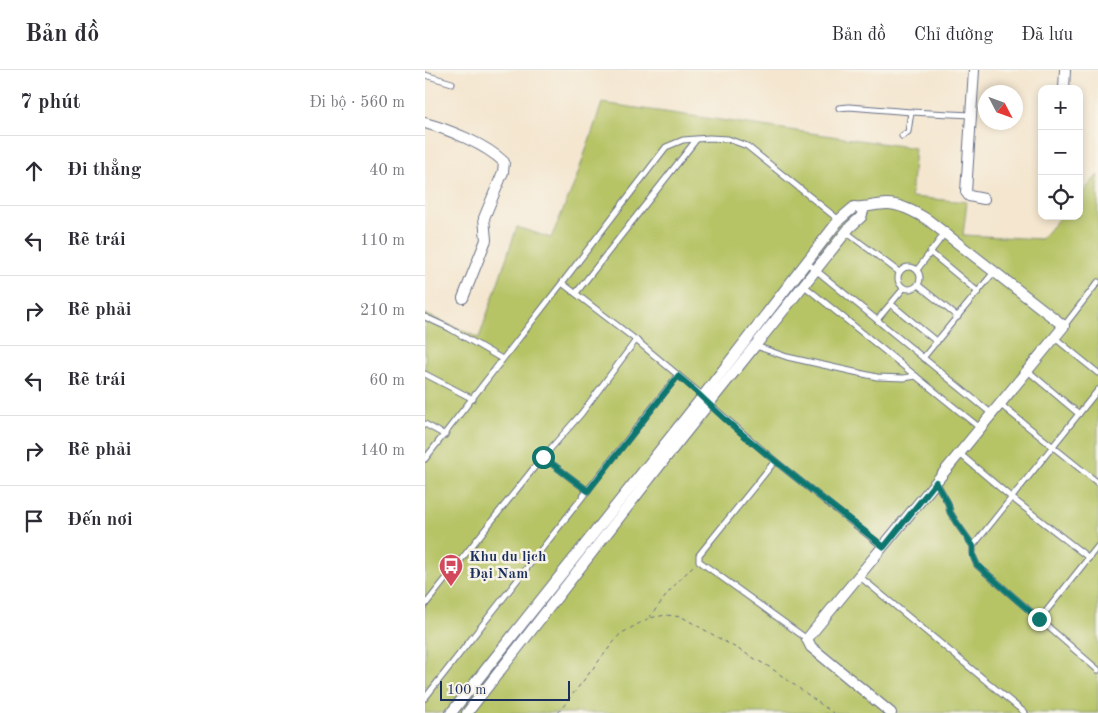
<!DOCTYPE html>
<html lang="vi">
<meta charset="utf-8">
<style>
:root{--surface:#fff;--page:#f7f7f7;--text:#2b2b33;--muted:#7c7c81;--line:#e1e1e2}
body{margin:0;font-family:"Old Standard TT",serif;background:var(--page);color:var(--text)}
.controls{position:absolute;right:15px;top:15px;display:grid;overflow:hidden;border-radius:10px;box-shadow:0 2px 8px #0003}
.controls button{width:45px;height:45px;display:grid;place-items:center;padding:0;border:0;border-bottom:1px solid var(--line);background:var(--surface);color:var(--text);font:25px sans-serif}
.compass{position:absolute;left:553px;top:15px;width:45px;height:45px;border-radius:50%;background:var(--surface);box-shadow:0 2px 8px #0003;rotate:131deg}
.scale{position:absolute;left:15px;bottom:12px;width:130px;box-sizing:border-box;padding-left:5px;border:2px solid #1b2f5e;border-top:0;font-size:14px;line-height:18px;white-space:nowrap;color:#1b2f5e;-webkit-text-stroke:4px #f7f3e8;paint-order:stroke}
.stop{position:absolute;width:15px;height:15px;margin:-11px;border:4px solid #0f766e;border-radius:50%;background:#fff}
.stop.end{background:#0f766e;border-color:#fff;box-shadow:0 1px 5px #0008}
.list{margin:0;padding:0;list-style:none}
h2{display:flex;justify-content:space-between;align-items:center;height:65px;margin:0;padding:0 20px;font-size:21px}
h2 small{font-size:16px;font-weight:400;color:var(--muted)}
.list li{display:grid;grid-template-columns:32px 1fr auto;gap:15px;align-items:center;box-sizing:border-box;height:70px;padding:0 20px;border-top:1px solid var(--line)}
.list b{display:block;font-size:19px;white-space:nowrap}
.list em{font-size:16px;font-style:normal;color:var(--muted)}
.icon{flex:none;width:28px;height:28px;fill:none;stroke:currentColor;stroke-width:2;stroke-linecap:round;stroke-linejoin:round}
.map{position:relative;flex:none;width:673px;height:643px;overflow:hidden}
header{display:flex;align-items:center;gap:30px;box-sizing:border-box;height:70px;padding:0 25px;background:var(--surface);border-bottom:1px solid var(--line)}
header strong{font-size:24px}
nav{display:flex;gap:28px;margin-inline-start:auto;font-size:18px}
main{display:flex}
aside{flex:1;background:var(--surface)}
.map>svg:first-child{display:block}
.green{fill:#b7c466;stroke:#697a62}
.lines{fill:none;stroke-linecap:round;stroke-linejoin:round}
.lane-casing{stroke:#676f86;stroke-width:7}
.street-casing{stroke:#676f86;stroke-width:12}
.path{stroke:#676f86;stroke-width:1;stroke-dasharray:4 4;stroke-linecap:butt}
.lane{stroke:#fff;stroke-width:5}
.street{stroke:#fff;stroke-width:10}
.route{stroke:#0f766e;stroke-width:6}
.labels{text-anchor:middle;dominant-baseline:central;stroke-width:5;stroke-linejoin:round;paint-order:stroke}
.poi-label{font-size:15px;font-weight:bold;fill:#1b2f5e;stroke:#f7f3e8;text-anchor:start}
</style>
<header>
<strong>Bản đồ</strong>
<nav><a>Bản đồ</a><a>Chỉ đường</a><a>Đã lưu</a></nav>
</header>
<main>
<aside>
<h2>7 phút<small>Đi bộ · 560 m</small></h2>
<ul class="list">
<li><svg class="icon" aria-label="ahead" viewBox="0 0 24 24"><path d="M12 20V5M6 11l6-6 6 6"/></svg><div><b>Đi thẳng</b></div><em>40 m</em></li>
<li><svg class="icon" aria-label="left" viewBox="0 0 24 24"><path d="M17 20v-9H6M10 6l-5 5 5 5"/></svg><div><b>Rẽ trái</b></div><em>110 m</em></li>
<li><svg class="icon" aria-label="right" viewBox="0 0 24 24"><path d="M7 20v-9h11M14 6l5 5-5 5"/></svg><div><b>Rẽ phải</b></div><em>210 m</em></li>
<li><svg class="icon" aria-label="left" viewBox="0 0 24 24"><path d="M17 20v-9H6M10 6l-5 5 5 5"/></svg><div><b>Rẽ trái</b></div><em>60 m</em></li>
<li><svg class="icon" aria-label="right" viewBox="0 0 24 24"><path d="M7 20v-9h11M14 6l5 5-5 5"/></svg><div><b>Rẽ phải</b></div><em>140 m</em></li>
<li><svg class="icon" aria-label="arrive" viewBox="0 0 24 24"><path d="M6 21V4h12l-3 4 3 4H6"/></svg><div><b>Đến nơi</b></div></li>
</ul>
</aside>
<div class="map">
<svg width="673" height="643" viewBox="0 0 673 643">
<rect width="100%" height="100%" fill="#f7f3e8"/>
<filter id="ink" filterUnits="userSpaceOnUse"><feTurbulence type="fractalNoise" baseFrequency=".02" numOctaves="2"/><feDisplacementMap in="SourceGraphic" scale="10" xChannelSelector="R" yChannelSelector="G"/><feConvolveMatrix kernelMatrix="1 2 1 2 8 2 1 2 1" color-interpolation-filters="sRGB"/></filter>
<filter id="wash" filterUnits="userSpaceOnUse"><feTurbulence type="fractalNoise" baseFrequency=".0096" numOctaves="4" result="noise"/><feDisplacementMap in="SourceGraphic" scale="20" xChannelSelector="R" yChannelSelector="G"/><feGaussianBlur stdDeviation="1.12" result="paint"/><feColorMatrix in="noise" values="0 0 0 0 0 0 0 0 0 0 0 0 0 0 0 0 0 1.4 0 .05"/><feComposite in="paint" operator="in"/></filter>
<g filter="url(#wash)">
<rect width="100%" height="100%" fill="#f4e6cf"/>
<polygon class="green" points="177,33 490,78 486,127 542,132 538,165 616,169 636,146 654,146 654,126 673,105 673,643 0,643 0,244 54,268 92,157 126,168 150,112"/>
</g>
<g filter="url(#ink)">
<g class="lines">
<defs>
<g id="lane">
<polyline points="0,5 27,13"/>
<polyline points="414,38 424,37 486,42 546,45"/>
<polyline points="477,66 483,62 486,42"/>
<polyline points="421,162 474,202"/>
<polyline points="505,182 553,222"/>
<polyline points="381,192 567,344"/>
<circle cx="484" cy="208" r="11"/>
<polyline points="492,200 520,163"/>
<polyline points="377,214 555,358"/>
<polyline points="493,215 533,247"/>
<polyline points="151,223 271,70"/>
<polyline points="466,234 512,272"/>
<polyline points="0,247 24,258 77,289"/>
<polyline points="452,250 479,218"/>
<polyline points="639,256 673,212"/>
<polyline points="630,268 673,303"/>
<polyline points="331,276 362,287 452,307 479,308 491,306"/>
<polyline points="498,288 569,202"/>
<polyline points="603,301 654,344"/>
<polyline points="0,304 48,329"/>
<polyline points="278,326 211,270 137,213 241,77 258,70 284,68 303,69 322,76 414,150"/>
<polyline points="283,333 350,391 458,477"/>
<polyline points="576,335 673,413"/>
<polyline points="0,354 20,365"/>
<polyline points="535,384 587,428 664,488"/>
<polyline points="118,387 163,421"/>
<polyline points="0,389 137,213"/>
<polyline points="350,391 274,485 274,491 382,569"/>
<polyline points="511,412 523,433 525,442 531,452 548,476 548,486 552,495 673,600"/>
<polyline points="548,476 673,320"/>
<polyline points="434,506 600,643"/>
<polyline points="0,535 112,394 156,344 211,270"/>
<polyline points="615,549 673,476"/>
<polyline points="0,628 253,305"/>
</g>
<g id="street">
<polyline points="549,0 541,122 544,126 559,129"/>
<polyline points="639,19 640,0"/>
<path d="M0,53C25,60 60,74 79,92L78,102L59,148L61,170L38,228"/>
<path d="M26,643L278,326L414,150L429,137C440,138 451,134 462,134C475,134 492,143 503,150L639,256L382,569L386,577L466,643"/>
<polyline points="42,643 246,381 425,157 436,147 439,138"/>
</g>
</defs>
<use href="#lane" class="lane-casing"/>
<use href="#street" class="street-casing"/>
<g class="path">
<polyline points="224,548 247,518 268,496"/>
<polyline points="133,643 195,564 224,548 241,545 257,547 346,598 408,643"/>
</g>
<use href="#lane" class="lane"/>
<use href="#street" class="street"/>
</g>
</g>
<g class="lines" filter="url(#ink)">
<path class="route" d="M118,387L163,421L253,306C273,322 290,341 309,357C358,399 409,437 459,477L511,412L523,433L525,442L531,452L548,476V486L552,495L614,549"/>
</g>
<defs>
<symbol id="bus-pin" viewBox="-11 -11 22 30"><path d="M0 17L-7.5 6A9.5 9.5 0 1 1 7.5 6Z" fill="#d1495b" stroke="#f7f3e8"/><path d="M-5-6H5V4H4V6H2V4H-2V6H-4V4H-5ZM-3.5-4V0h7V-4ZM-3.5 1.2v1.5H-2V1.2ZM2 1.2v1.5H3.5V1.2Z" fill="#fff"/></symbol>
</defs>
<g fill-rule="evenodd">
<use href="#bus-pin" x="12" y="482" width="28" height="38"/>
</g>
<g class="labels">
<g class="poi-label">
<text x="44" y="487">Khu du lịch<tspan x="44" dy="17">Đại Nam</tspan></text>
</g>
</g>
</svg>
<div class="controls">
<button>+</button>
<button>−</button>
<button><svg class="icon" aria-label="locate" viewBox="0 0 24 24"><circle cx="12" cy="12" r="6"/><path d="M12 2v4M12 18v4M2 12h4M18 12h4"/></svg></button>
</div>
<svg class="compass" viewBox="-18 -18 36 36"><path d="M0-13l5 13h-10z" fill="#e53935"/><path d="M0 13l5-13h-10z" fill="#7c7c81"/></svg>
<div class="scale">100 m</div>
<div class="stop" style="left:118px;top:387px"></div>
<div class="stop end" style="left:614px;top:549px"></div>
</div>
</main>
